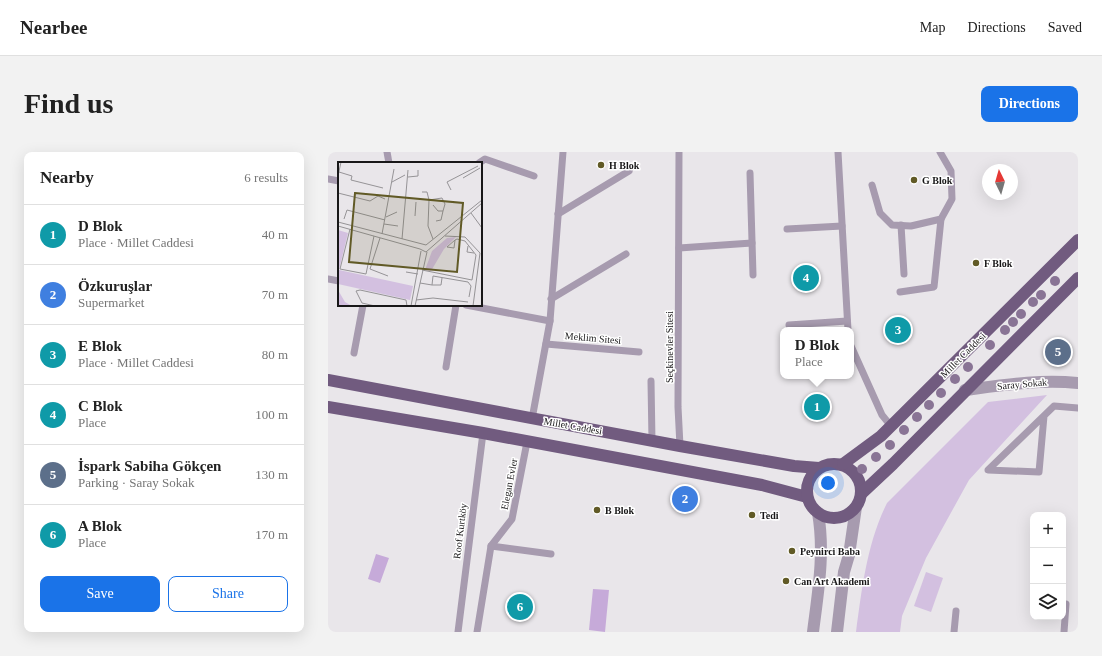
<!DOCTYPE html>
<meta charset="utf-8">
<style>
:root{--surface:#fff;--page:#f2f2f2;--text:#222;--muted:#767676;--line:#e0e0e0;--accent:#1a73e8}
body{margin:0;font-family:Georgia,serif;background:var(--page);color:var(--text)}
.controls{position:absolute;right:12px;bottom:12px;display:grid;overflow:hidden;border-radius:8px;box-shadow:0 4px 16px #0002}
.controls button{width:36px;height:36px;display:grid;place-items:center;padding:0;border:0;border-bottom:1px solid var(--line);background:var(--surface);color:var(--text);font:20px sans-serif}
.compass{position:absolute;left:654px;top:12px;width:36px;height:36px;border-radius:50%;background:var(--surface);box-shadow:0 4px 16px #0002;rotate:355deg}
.you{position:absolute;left:500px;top:331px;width:14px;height:14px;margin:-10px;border:3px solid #fff;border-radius:50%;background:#1a73e8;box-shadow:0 0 0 6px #1a73e833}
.badge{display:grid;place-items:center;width:26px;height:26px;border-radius:50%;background:var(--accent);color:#fff;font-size:13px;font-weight:700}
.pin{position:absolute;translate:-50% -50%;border:2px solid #fff;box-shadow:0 1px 4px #0006}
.popup{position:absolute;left:452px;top:175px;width:74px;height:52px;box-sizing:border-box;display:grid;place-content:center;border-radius:8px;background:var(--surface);filter:drop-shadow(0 1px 3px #0005);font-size:13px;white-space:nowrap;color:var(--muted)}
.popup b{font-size:15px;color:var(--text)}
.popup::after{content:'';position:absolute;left:50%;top:100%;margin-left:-8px;border:8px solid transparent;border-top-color:var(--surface)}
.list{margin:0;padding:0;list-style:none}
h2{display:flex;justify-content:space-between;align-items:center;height:52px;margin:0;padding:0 16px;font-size:17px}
h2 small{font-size:13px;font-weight:400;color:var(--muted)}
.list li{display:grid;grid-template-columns:26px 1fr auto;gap:12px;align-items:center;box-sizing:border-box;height:60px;padding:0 16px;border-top:1px solid var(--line)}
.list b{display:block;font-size:15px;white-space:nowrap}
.list p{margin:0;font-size:13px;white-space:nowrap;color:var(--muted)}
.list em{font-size:13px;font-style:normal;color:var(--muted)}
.actions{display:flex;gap:8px;padding:12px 16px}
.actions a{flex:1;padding:9px 0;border:1px solid var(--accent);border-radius:8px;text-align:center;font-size:14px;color:var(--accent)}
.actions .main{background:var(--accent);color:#fff}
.icon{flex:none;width:22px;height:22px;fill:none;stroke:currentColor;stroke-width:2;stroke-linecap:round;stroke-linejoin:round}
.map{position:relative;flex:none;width:750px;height:480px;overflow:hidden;border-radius:8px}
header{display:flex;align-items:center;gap:24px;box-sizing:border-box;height:56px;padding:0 20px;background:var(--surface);border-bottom:1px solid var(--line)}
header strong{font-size:19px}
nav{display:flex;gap:22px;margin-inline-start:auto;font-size:14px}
.intro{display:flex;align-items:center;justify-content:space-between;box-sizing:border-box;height:96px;padding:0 24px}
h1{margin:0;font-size:28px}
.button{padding:10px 18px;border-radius:8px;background:var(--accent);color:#fff;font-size:14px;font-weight:700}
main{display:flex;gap:24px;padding:0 24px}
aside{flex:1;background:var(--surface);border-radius:8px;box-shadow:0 4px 16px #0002}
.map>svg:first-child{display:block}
.green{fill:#d3c0e0}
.water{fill:#c6aad9}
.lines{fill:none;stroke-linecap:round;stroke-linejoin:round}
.service{stroke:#a79baf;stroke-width:7}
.minor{stroke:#a79baf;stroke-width:12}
.tertiary{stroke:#a79baf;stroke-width:12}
.primary{stroke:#715b7f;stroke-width:12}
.tree{fill:#897495}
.poi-dot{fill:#615a26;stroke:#fff;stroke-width:1.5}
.labels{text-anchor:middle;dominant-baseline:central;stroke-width:3;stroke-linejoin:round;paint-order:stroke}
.poi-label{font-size:10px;font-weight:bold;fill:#181718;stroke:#fff;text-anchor:start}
.street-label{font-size:10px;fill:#181718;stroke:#fff}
.inset-road{fill:none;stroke:#959396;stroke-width:1}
.view{fill:#615a26;fill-opacity:0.15;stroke:#615a26;stroke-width:2}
.inset-edge{fill:none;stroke:#181718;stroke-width:2}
</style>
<header>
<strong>Nearbee</strong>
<nav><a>Map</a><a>Directions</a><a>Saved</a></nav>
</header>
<div class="intro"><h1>Find us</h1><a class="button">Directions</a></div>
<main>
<aside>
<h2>Nearby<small>6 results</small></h2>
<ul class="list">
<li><span class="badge" style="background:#0f9aa8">1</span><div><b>D Blok</b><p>Place · Millet Caddesi</p></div><em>40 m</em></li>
<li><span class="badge" style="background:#3f7fe0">2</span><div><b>Özkuruşlar</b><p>Supermarket</p></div><em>70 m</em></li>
<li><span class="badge" style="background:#0f9aa8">3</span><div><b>E Blok</b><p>Place · Millet Caddesi</p></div><em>80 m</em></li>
<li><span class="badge" style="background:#0f9aa8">4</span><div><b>C Blok</b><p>Place</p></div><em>100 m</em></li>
<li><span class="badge" style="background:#5c6f8a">5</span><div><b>İspark Sabiha Gökçen</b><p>Parking · Saray Sokak</p></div><em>130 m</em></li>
<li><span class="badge" style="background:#0f9aa8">6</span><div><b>A Blok</b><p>Place</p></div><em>170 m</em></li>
</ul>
<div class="actions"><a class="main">Save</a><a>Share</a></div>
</aside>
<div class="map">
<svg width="750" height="480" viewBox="0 0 750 480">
<rect width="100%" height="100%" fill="#e9e6ea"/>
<g class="green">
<path d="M719,243L641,328L598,406L574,464L572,480H528C534,436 539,391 559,351L660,250Z"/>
<polygon points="598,420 615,426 603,460 586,454"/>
</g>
<g class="water">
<polygon points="48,402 61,406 52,431 40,427"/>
<polygon points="265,437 281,438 277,480 261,478"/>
</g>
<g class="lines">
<g class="service">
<polyline points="59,0 61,11"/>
<polyline points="351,0 350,255 352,294"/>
<polyline points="510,0 520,178"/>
<polyline points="151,11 157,7 206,24"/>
<polyline points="422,21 425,123"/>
<polyline points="0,27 11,29"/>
<polyline points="544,33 552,61 564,73 583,74 613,67 624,47 623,19 612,0"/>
<polyline points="230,62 301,19"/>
<polyline points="573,73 576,122"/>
<polyline points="459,77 514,74"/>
<polyline points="351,96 424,91"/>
<polyline points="0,127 11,129"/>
<polyline points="572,140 606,135 613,67"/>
<polyline points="223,147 298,102"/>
<polyline points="138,153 222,169"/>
<polyline points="461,173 519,169"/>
<polyline points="218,192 311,200"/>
<polyline points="523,194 554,263 563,274"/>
<polyline points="26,201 35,153"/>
<polyline points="118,215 128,153"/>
<polyline points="323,229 324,289"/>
<polyline points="716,264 711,320 660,318 726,254 750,256"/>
<polyline points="204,267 222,169 235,0"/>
<polyline points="163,394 223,402"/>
<polyline points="130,480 155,281"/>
<polyline points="149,480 163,394 184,367 199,290"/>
<polyline points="626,480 628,459"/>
<polyline points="736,480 738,452"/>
</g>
<path class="minor" d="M637,238C675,233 712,227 750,231"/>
<g class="tertiary">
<path d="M485,480C490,440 497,401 490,361"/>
<polyline points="509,480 516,420 521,403 528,355"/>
</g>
<g class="primary">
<polyline points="0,228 352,294 466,314 491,316"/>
<polyline points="0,255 155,281 434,333 479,345"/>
<circle cx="506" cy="339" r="27"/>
<polyline points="515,312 553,284 750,88"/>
<polyline points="534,341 565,312 750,126"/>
</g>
</g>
<g class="tree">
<circle cx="727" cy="129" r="5"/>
<circle cx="713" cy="143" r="5"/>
<circle cx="705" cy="150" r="5"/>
<circle cx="693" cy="162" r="5"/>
<circle cx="685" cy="170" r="5"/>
<circle cx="677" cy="178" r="5"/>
<circle cx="662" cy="193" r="5"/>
<circle cx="640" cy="215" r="5"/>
<circle cx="627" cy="227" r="5"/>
<circle cx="613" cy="241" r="5"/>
<circle cx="601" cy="253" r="5"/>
<circle cx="589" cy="265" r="5"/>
<circle cx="576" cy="278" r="5"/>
<circle cx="562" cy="293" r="5"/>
<circle cx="548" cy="305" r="5"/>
<circle cx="534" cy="317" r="5"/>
</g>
<g class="poi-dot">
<circle cx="273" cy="13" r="4"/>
<circle cx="586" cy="28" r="4"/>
<circle cx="648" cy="111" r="4"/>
<circle cx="269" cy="358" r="4"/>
<circle cx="424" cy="363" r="4"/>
<circle cx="464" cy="399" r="4"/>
<circle cx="458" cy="429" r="4"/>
</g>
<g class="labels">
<g class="poi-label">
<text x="281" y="13">H Blok</text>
<text x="594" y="28">G Blok</text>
<text x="656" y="111">F Blok</text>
<text x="277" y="358">B Blok</text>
<text x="432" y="363">Tedi</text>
<text x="472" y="399">Peynirci Baba</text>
<text x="466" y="429">Can Art Akademi</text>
</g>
<g class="street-label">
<text transform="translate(265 186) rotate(5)">Meklim Sitesi</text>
<text transform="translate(341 195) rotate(-90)">Seçkinevler Sitesi</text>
<text transform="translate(635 203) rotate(-45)">Millet Caddesi</text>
<text transform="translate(694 232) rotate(-5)">Saray Sokak</text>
<text transform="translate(245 274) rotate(10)">Millet Caddesi</text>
<text transform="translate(181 332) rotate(-79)">Elegan Evler</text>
<text transform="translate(132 379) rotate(-83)">Roof Kurtköy</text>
</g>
</g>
<g transform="translate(10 10)">
<rect width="144" height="144" fill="#e9e6ea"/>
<path d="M0,68L10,71L1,108L75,124L72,138L0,122ZM118,75L106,87L93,109L87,108L94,89L109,76ZM0,128L7,140L14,144H0Z" fill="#d3c0e0"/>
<path class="inset-road" d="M1,10L14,14L13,18L45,26M0,14L3,0M70,15L80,14V8M125,16L142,6M54,20L67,13M113,28L109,20L140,4M84,30H89L91,38M0,31L32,39L40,34L47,37M133,51L144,66M77,54L78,40M48,55L59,50M6,57L9,48L47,58M98,59L103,58L105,49M0,60L88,83L144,38M46,62L60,64M0,64L82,87M12,67L2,107L28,112L36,74M44,72L56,7M107,74L127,75L142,91L135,144M42,76L32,107L50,114M64,77L70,8M95,77L90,64L91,38L104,36L107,42L105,49H100L95,43M130,84L129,90L136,91M82,87L88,90L144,41M84,108L134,118L138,93L127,79L119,77L117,78L109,85L116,86L117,78M68,110L80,112M82,121L94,123L95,114L130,120L133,124L131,135M94,123H103L104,116M78,138L95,136L130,140M37,144L24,141L18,129L22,128L68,138L69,144M73,144L83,89M77,144L89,90"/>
<path class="view" d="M17,31L125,41L119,110L11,100Z"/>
<rect width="144" height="144" class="inset-edge"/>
</g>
</svg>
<div class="controls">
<button>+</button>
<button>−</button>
<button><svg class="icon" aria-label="layers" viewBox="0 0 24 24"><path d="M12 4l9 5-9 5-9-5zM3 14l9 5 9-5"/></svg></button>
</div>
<svg class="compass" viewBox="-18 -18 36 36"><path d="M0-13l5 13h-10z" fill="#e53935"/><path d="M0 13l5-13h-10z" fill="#767676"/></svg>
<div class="you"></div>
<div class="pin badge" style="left:489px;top:255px;background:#0f9aa8">1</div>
<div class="popup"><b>D Blok</b>Place</div>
<div class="pin badge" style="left:357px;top:347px;background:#3f7fe0">2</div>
<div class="pin badge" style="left:570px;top:178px;background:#0f9aa8">3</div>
<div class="pin badge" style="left:478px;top:126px;background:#0f9aa8">4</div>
<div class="pin badge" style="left:730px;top:200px;background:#5c6f8a">5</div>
<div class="pin badge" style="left:192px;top:455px;background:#0f9aa8">6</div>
</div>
</main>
